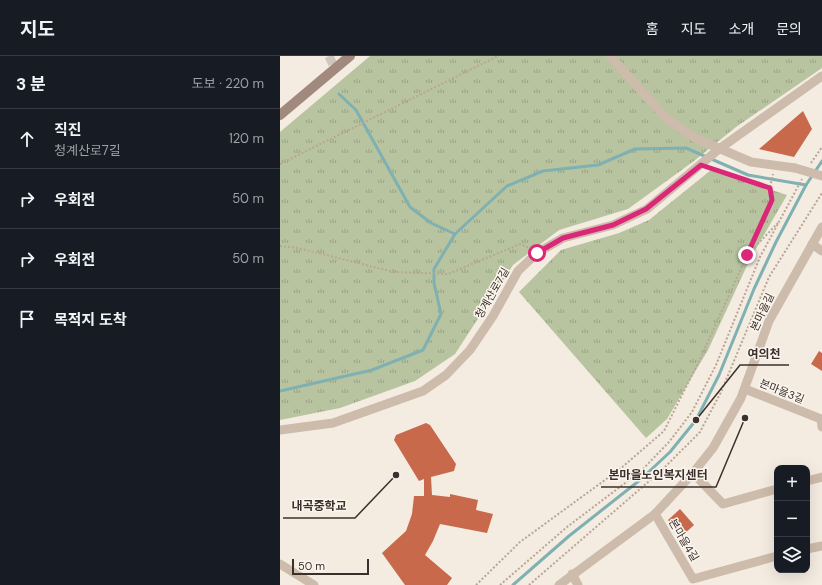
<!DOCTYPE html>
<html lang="ko">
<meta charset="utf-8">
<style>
:root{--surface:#171b24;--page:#20242c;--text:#f1f3f6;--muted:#9ea1a6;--line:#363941}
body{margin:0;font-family:"DM Sans","Noto Sans KR",sans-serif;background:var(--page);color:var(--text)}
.controls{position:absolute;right:12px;bottom:12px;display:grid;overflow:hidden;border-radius:8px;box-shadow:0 4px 16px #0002}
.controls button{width:36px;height:36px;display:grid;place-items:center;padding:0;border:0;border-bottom:1px solid var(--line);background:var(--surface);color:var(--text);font:20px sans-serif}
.scale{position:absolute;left:12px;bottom:10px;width:77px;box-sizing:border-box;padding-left:4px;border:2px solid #3b302b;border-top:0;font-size:11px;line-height:14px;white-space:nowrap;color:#3b302b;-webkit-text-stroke:3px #fbf5ee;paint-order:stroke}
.stop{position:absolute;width:12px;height:12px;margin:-9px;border:3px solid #db2777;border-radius:50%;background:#fff}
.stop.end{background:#db2777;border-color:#fff;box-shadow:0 1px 4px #0008}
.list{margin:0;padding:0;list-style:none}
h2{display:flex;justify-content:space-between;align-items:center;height:52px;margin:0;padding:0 16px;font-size:17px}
h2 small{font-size:13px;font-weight:400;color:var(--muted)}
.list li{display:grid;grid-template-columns:26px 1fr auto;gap:12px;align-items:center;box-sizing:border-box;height:60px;padding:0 16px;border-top:1px solid var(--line)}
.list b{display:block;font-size:15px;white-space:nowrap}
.list p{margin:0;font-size:13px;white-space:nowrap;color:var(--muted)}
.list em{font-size:13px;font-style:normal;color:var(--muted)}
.icon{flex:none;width:22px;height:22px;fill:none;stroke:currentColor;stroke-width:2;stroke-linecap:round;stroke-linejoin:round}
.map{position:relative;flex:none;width:542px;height:529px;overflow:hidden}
header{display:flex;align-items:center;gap:24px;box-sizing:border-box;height:56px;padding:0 20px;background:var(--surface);border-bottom:1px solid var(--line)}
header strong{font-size:19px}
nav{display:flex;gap:22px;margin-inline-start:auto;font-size:14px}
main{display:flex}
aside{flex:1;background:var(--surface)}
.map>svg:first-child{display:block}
.park{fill:url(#park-tufts)}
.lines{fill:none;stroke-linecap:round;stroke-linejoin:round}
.stream{stroke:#7fb0b2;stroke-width:3}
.building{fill:#c8694b}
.minor-tunnel{stroke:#cfc6bd;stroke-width:9;stroke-dasharray:9 4.5;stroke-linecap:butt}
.path{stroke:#b9a596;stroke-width:2;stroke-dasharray:2 2;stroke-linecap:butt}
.minor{stroke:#cdbbac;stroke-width:9}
.secondary{stroke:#a18a7d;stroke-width:10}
.minor-bridge{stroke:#cdbbac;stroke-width:9}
.route{stroke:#db2777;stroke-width:5}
.labels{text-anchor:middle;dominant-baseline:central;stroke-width:3;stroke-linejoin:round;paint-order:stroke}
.street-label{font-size:11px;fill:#3b302b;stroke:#fbf5ee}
.leader{fill:none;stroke:#3b302b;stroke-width:1.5}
.callout-dot{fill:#3b302b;stroke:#fbf5ee;stroke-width:1.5}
.callout-label{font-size:12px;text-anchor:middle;font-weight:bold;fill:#3b302b;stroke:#fbf5ee;stroke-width:3;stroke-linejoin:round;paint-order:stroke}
</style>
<header>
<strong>지도</strong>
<nav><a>홈</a><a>지도</a><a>소개</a><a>문의</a></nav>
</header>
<main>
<aside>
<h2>3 분<small>도보 · 220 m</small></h2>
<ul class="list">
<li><svg class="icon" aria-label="ahead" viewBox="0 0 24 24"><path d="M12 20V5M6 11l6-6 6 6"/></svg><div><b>직진</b><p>청계산로7길</p></div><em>120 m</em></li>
<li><svg class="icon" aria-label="right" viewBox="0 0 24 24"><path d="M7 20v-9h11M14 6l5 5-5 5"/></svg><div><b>우회전</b></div><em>50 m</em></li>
<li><svg class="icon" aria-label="right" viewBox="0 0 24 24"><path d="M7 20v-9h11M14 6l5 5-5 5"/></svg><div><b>우회전</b></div><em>50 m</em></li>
<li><svg class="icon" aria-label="arrive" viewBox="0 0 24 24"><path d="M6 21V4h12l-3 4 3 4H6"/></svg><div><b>목적지 도착</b></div></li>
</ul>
</aside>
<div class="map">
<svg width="542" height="529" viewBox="0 0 542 529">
<defs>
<pattern id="park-tufts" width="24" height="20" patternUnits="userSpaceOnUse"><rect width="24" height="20" fill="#b8c4a0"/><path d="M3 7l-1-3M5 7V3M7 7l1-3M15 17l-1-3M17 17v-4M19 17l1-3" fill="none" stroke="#97a083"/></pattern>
</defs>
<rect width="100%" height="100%" fill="#f4ebe1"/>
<g class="park">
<polygon points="90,0 542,0 542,12 456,71 414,105 348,153 279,174 233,209 175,298 135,325 60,352 0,364 0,76"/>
<polygon points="431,114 507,139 470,203 428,294 387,363 366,382 239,236 281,194 339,177 369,164"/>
</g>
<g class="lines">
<g class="stream">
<polyline points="59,38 76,54 130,151 151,167 175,178"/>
<polyline points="0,335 92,314 143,294 161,258 154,227 154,213 175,178 227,130 263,115 318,109 355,93 406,92 468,119 526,129"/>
<polyline points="233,529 289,480 360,424 390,396 416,364 439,319 474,233 496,186 526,129 542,105"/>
</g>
</g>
<g class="building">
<polygon points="523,55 532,73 514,101 479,93"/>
<polygon points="539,295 542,297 542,315 531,308"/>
<polygon points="146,367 150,369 176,408 174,415 151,421 152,439 170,441 170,438 198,444 196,454 213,458 207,477 160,468 153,485 145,499 172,522 167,529 125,529 102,497 126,475 132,458 134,440 144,440 144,423 139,425 114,384 116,379"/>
<polygon points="400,453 414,469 402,480 388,464"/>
</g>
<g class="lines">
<polyline class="minor-tunnel" points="49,0 55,13"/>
<g class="path">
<polyline points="531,107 542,91"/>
<polyline points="0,108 218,0"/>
<polyline points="490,131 493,118"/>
<polyline points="0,190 18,192 114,216 168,218 240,188 249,192"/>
<polyline points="469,197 498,167"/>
<polyline points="196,529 240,486 340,413 384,375 421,301 492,144 490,132 432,112"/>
<polyline points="220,529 287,471 361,415 389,386 412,356 436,309 480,201 522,123"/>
<polyline points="249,529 382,414 420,376 441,336 489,221 542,137"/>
</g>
<g class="minor">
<polyline points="330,0 387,63 415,82 471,106 515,112"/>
<polyline points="532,188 542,195"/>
<polyline points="465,333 541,363 542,371"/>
<polyline points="0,374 53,367 143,335 166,319 190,294 213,260 238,215 257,197 283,182 333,169 367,153 439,93 542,20"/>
<polyline points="413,417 443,448 497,433"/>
<polyline points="527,425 542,421"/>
<polyline points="375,458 413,523 497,500"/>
<polyline points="527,493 542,490"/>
<polyline points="0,508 34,529"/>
<polyline points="292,518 298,529"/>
<polyline points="279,529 375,458 413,417 433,392 461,342 489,265 542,171"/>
</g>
<polyline class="secondary" points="0,59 70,0"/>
<polyline class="minor-bridge" points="515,112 542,120"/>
</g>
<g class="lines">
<polyline class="route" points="257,197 283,182 333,169 366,153 421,109 490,132 492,144 467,199"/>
</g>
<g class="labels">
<g class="street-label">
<text transform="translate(212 237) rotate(-60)">청계산로7길</text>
<text transform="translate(482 256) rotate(-65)">본마을길</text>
<text transform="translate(502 335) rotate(22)">본마을3길</text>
<text transform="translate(404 484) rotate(59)">본마을4길</text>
</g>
</g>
<path class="leader" d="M416 364L460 309H509M465 362L436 431H321M116 419L75 462H3"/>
<g class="callout-dot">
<circle cx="416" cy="364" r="4"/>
<circle cx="465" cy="362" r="4"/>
<circle cx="116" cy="419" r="4"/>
</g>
<g class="callout-label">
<text x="484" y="302">여의천</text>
<text x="378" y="423">본마을노인복지센터</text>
<text x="39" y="454">내곡중학교</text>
</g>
</svg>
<div class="controls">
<button>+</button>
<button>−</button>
<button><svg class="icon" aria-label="layers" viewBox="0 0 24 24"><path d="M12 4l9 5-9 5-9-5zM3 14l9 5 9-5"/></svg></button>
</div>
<div class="scale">50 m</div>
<div class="stop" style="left:257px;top:197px"></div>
<div class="stop end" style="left:467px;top:199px"></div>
</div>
</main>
